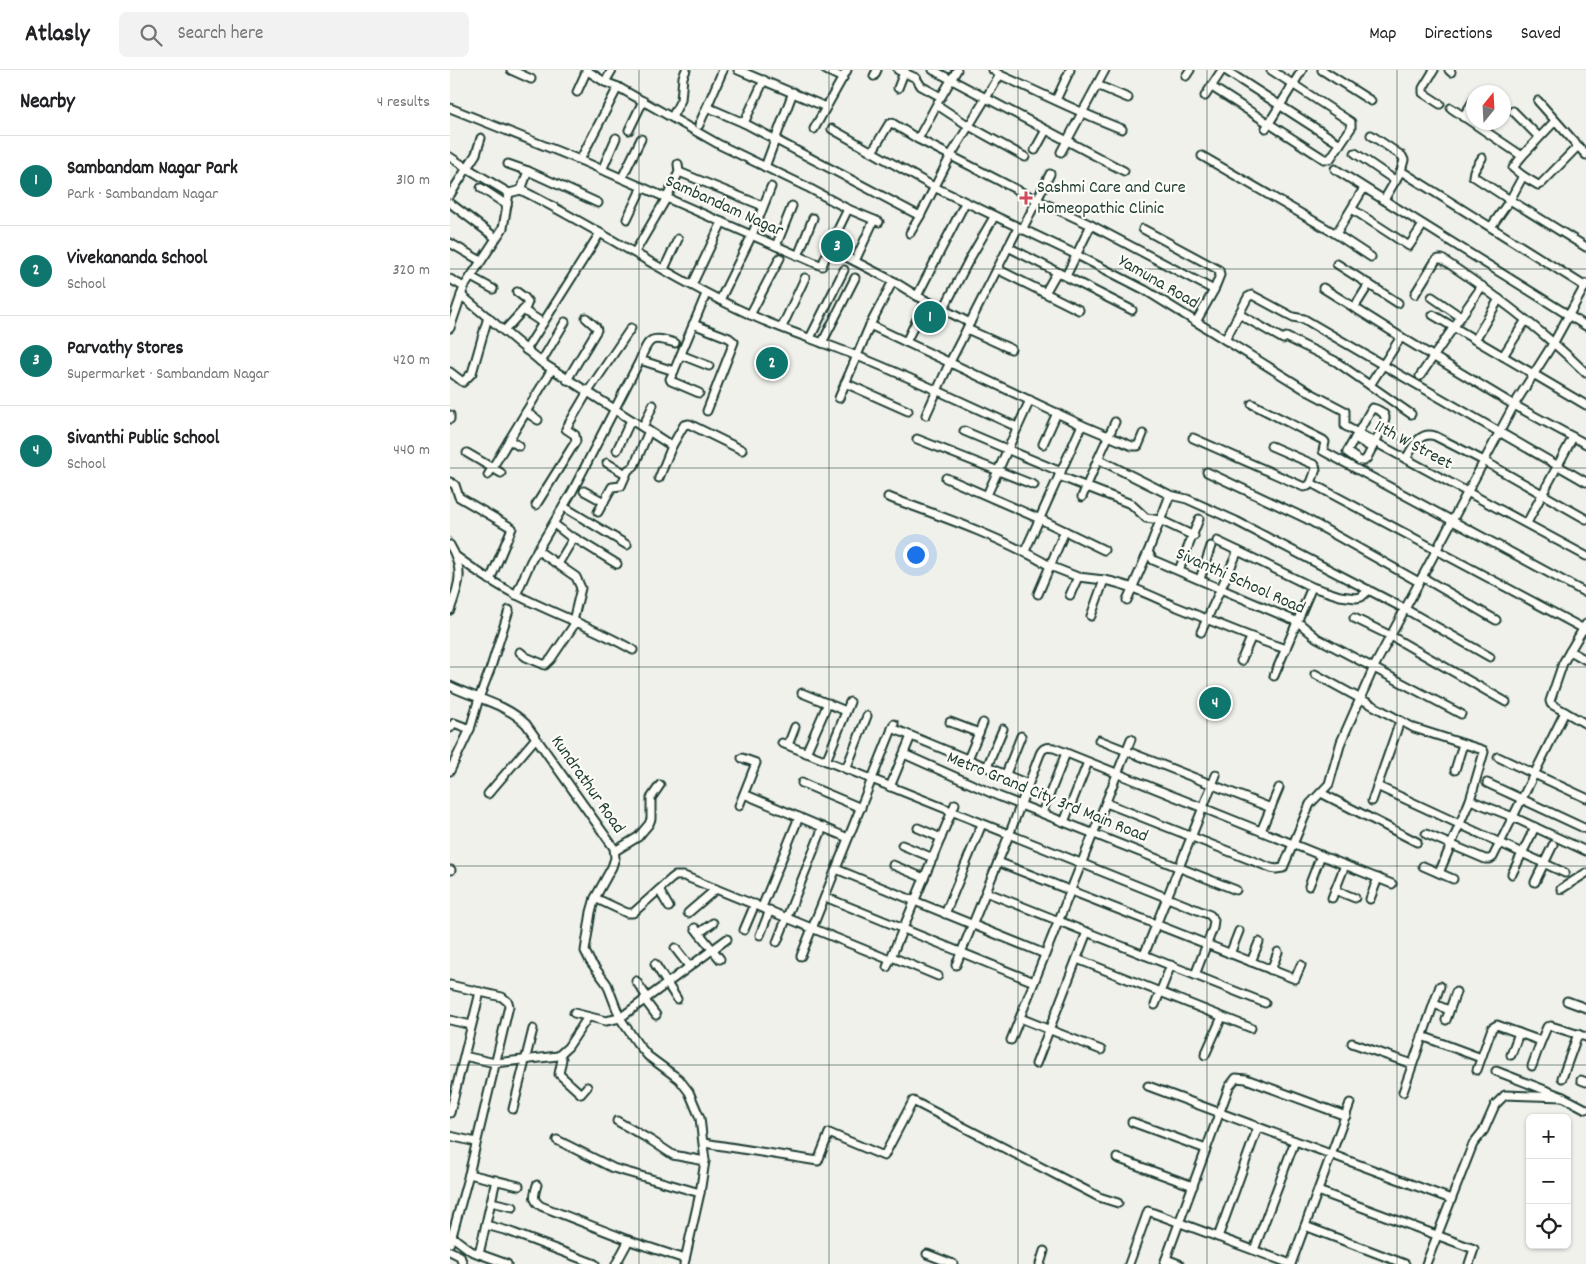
<!DOCTYPE html>
<meta charset="utf-8">
<style>
:root{--surface:#fff;--page:#f2f2f2;--text:#202124;--muted:#757577;--line:#e0e0e0;--accent:#0f766e}
body{margin:0;font-family:Dekko,sans-serif;background:var(--page);color:var(--text)}
.controls{position:absolute;right:15px;bottom:15px;display:grid;overflow:hidden;border-radius:8px;box-shadow:0 1px 4px #0004}
.controls button{width:45px;height:45px;display:grid;place-items:center;padding:0;border:0;border-bottom:1px solid var(--line);background:var(--surface);color:var(--text);font:25px sans-serif}
.compass{position:absolute;left:1016px;top:15px;width:45px;height:45px;border-radius:50%;background:var(--surface);box-shadow:0 1px 4px #0004;rotate:18deg}
.you{position:absolute;left:465px;top:484px;width:18px;height:18px;margin:-12px;border:4px solid #fff;border-radius:50%;background:#1a73e8;box-shadow:0 0 0 8px #1a73e833}
.badge{display:grid;place-items:center;width:32px;height:32px;border-radius:50%;background:var(--accent);color:#fff;font-size:16px;font-weight:700}
.pin{position:absolute;translate:-50% -50%;border:2px solid #fff;box-shadow:0 1px 5px #0006}
.list{margin:0;padding:0;list-style:none}
h2{display:flex;justify-content:space-between;align-items:center;height:65px;margin:0;padding:0 20px;font-size:21px}
h2 small{font-size:16px;font-weight:400;color:var(--muted)}
.list li{display:grid;grid-template-columns:32px 1fr auto;gap:15px;align-items:center;box-sizing:border-box;height:90px;padding:0 20px;border-top:1px solid var(--line)}
.list b{display:block;font-size:19px;white-space:nowrap}
.list p{margin:0;font-size:16px;white-space:nowrap;color:var(--muted)}
.list em{font-size:16px;font-style:normal;color:var(--muted)}
.icon{flex:none;width:28px;height:28px;fill:none;stroke:currentColor;stroke-width:2;stroke-linecap:round;stroke-linejoin:round}
.map{position:relative;flex:none;width:1136px;height:1194px;overflow:hidden}
header{display:flex;align-items:center;gap:30px;box-sizing:border-box;height:70px;padding:0 25px;background:var(--surface);border-bottom:1px solid var(--line)}
header strong{font-size:24px}
nav{display:flex;gap:28px;margin-inline-start:auto;font-size:18px}
.search{width:350px;height:45px;background:var(--page);display:flex;align-items:center;gap:12px;box-sizing:border-box;padding:0 18px;border-radius:8px;color:var(--muted);font-size:19px}
main{display:flex}
aside{flex:1;background:var(--surface)}
.map>svg:first-child{display:block}
.lines{fill:none;stroke-linecap:round;stroke-linejoin:round}
.stream{stroke:#6c8077;stroke-width:1}
.minor-casing{stroke:#1f3d34;stroke-width:11}
.minor{stroke:#fdfcf7;stroke-width:7}
.grid{fill:none;stroke:#1f3d34;stroke-width:1;stroke-opacity:0.55}
.poi-dot{fill:#d1495b;stroke:#fdfcf7;stroke-width:2}
.labels{text-anchor:middle;dominant-baseline:central;stroke-width:4.5;stroke-linejoin:round;paint-order:stroke}
.poi-label{font-size:18px;fill:#1f3d34;stroke:#fdfcf7;text-anchor:start}
.street-label{font-size:18px;fill:#1f3d34;stroke:#fdfcf7}
</style>
<header>
<strong>Atlasly</strong>
<div class="search"><svg class="icon" aria-label="search" viewBox="0 0 24 24"><circle cx="10" cy="10" r="6"/><path d="M15 15l6 6"/></svg>Search here</div>
<nav><a>Map</a><a>Directions</a><a>Saved</a></nav>
</header>
<main>
<aside>
<h2>Nearby<small>4 results</small></h2>
<ul class="list">
<li><span class="badge">1</span><div><b>Sambandam Nagar Park</b><p>Park · Sambandam Nagar</p></div><em>310 m</em></li>
<li><span class="badge">2</span><div><b>Vivekananda School</b><p>School</p></div><em>320 m</em></li>
<li><span class="badge">3</span><div><b>Parvathy Stores</b><p>Supermarket · Sambandam Nagar</p></div><em>420 m</em></li>
<li><span class="badge">4</span><div><b>Sivanthi Public School</b><p>School</p></div><em>440 m</em></li>
</ul>
</aside>
<div class="map">
<svg width="1136" height="1194" viewBox="0 0 1136 1194">
<rect width="100%" height="100%" fill="#f0f1eb"/>
<filter id="ink" filterUnits="userSpaceOnUse"><feTurbulence type="fractalNoise" baseFrequency=".02" numOctaves="2"/><feDisplacementMap in="SourceGraphic" scale="10" xChannelSelector="R" yChannelSelector="G"/><feConvolveMatrix kernelMatrix="1 2 1 2 8 2 1 2 1" color-interpolation-filters="sRGB"/></filter>
<g filter="url(#ink)">
<g class="lines">
<polyline class="stream" points="0,467 8,481"/>
<defs>
<g id="minor">
<polyline points="61,0 81,9"/>
<polyline points="136,0 155,12 168,17 270,75 357,117 398,139 429,152"/>
<polyline points="288,0 376,37"/>
<polyline points="376,0 393,8"/>
<polyline points="448,0 466,8 471,16 491,27 507,0"/>
<polyline points="483,0 674,101"/>
<path d="M543,0L550,5C591,23 630,43 672,59"/>
<polyline points="775,0 890,74"/>
<polyline points="872,0 921,31"/>
<polyline points="984,0 973,18 973,23 990,34"/>
<polyline points="999,0 1001,2"/>
<polyline points="424,6 427,0"/>
<polyline points="736,6 740,0"/>
<polyline points="155,12 162,0"/>
<polyline points="647,15 678,28"/>
<polyline points="762,17 874,89 880,89 901,58 901,52 821,0"/>
<polyline points="448,18 455,0"/>
<polyline points="127,22 137,0"/>
<polyline points="755,26 772,0"/>
<polyline points="606,30 620,0"/>
<polyline points="1088,31 1136,85"/>
<polyline points="487,35 519,56 575,87"/>
<polyline points="257,37 294,53 470,146 501,85 550,5"/>
<polyline points="0,38 130,90 372,196 379,178 443,211 467,226 520,253"/>
<polyline points="1001,38 1072,86 1063,98 1073,106"/>
<polyline points="1063,41 1089,67"/>
<polyline points="222,47 231,30 233,7 236,0"/>
<polyline points="1013,47 1024,30"/>
<polyline points="294,53 314,10"/>
<polyline points="249,55 273,0"/>
<polyline points="816,58 852,0"/>
<polyline points="364,59 397,0"/>
<polyline points="382,59 484,117 627,185 695,220 859,322 895,341 895,356 1136,486"/>
<polyline points="179,60 193,31"/>
<polyline points="921,65 952,86 954,90 951,101 934,130 1136,256"/>
<polyline points="468,69 488,32"/>
<polyline points="1128,76 1091,114 1088,115 1073,106 1060,130 1136,177"/>
<polyline points="585,80 596,60"/>
<polyline points="422,82 439,54 442,53 468,69 587,130 641,155 764,220 746,252"/>
<polyline points="611,82 655,0"/>
<polyline points="905,83 946,111"/>
<polyline points="752,86 886,164 914,118"/>
<polyline points="1072,86 1105,51"/>
<polyline points="0,87 17,98 26,84 31,68"/>
<polyline points="1032,88 1024,101 1023,106 1060,130 1041,157"/>
<polyline points="130,90 168,17"/>
<polyline points="58,94 78,101 148,133"/>
<polyline points="315,97 343,22"/>
<polyline points="885,99 934,130"/>
<polyline points="152,100 166,68"/>
<polyline points="951,101 1136,217"/>
<polyline points="229,102 313,136"/>
<polyline points="172,108 191,69"/>
<polyline points="31,118 57,135"/>
<polyline points="71,120 78,101"/>
<polyline points="0,125 17,98 59,123"/>
<polyline points="0,133 46,168"/>
<polyline points="902,139 959,176 973,155"/>
<polyline points="177,149 192,117"/>
<polyline points="693,159 769,200 770,205 764,220"/>
<polyline points="572,160 600,104"/>
<polyline points="460,163 470,146"/>
<polyline points="886,164 921,187"/>
<polyline points="0,173 31,191"/>
<polyline points="326,176 342,136"/>
<polyline points="558,177 682,240"/>
<polyline points="379,178 398,139"/>
<polyline points="185,182 216,129 229,102 228,94"/>
<polyline points="348,186 363,148"/>
<polyline points="405,191 424,150"/>
<polyline points="887,194 948,233"/>
<polyline points="214,199 228,169"/>
<polyline points="547,199 629,240"/>
<polyline points="616,206 641,155"/>
<polyline points="21,207 43,219"/>
<polyline points="0,209 14,217"/>
<polyline points="443,211 420,255 632,355 682,376 688,376 693,364"/>
<polyline points="242,215 272,152"/>
<polyline points="873,218 951,267"/>
<polyline points="595,223 607,202"/>
<path d="M965,224L986,190L989,189H992C1043,223 1092,260 1136,303"/>
<polyline points="11,225 91,292 222,376 209,408"/>
<polyline points="467,226 515,133"/>
<polyline points="982,227 1011,247"/>
<polyline points="270,230 302,165 321,117"/>
<polyline points="904,238 919,214"/>
<polyline points="73,240 93,253"/>
<polyline points="493,240 519,190 544,147"/>
<polyline points="789,244 833,269 836,267 885,291 961,344"/>
<polyline points="300,245 330,188"/>
<polyline points="983,245 1136,335"/>
<polyline points="243,254 279,268 284,272 257,341"/>
<polyline points="332,257 355,208"/>
<path d="M0,258L14,217L53,158L59,123L71,120C149,159 222,209 301,245C335,261 372,272 407,286C462,308 514,333 567,357"/>
<polyline points="517,259 561,279"/>
<polyline points="54,261 76,237 78,232 75,228 67,222"/>
<polyline points="360,268 394,200"/>
<polyline points="775,270 798,227 802,225 843,247 854,249 933,295 951,267 1064,335 1136,374"/>
<polyline points="1025,270 1049,229"/>
<polyline points="456,272 476,231"/>
<polyline points="372,273 405,208"/>
<polyline points="76,280 150,163"/>
<polyline points="231,285 259,296"/>
<polyline points="1053,286 1076,250"/>
<path d="M190,290C199,267 201,266 225,273"/>
<polyline points="91,292 115,252"/>
<polyline points="224,301 220,309 221,311 249,323"/>
<polyline points="0,302 13,312 22,303 38,247"/>
<polyline points="970,306 1032,216"/>
<polyline points="117,310 147,260 146,257 136,248"/>
<polyline points="395,313 458,341"/>
<polyline points="920,315 933,295 1136,412"/>
<polyline points="389,328 420,255"/>
<polyline points="802,334 873,370 875,372 873,381 1136,523"/>
<path d="M922,338C927,339 934,342 935,347C936,355 921,379 917,388L914,391H910L897,382Z"/>
<polyline points="76,342 88,350"/>
<polyline points="0,345 0,349"/>
<polyline points="476,345 500,292 568,158"/>
<polyline points="665,352 648,389 720,425 737,429 786,451 955,539 1040,587"/>
<polyline points="193,357 203,335"/>
<polyline points="514,361 611,402"/>
<polyline points="743,368 854,417 858,416 861,413"/>
<polyline points="905,368 922,378"/>
<polyline points="467,369 584,415"/>
<polyline points="59,370 69,376"/>
<polyline points="593,374 607,343"/>
<polyline points="222,376 234,355 239,354 292,380"/>
<polyline points="821,376 865,395 866,399 861,413 1136,560"/>
<polyline points="167,380 181,350"/>
<polyline points="17,383 51,403"/>
<path d="M956,389C963,377 969,361 985,366L1034,391L1136,449"/>
<polyline points="157,393 176,404"/>
<polyline points="757,402 855,448 969,512"/>
<polyline points="38,405 102,299"/>
<polyline points="609,406 681,434 696,448 710,450 744,466"/>
<polyline points="496,408 590,449 654,480"/>
<polyline points="0,412 5,415 9,427 62,458 40,510"/>
<polyline points="134,421 154,432"/>
<polyline points="537,425 580,330"/>
<polyline points="720,425 698,482 703,490 848,552 867,568 1011,644"/>
<path d="M438,427C493,447 549,466 600,496L588,524"/>
<polyline points="632,427 648,389"/>
<polyline points="86,435 126,371 125,365 116,359 117,357 137,323 181,258"/>
<polyline points="114,437 177,475"/>
<polyline points="148,442 162,417 171,416 178,400 184,396 199,361"/>
<polyline points="1078,451 1123,367"/>
<polyline points="104,454 123,469 108,494"/>
<polyline points="615,461 600,496 628,507 654,510"/>
<polyline points="123,467 167,494"/>
<polyline points="767,471 788,481"/>
<path d="M0,475C15,500 9,515 0,540"/>
<polyline points="87,480 126,507 131,518 123,551"/>
<polyline points="575,481 632,355"/>
<path d="M7,487C26,501 45,514 65,524C104,544 145,558 183,580"/>
<polyline points="729,500 749,449"/>
<polyline points="972,507 1046,550"/>
<polyline points="750,509 761,476"/>
<polyline points="66,525 81,491 122,422 190,290 224,301 256,224"/>
<polyline points="620,525 628,507"/>
<polyline points="677,530 698,482"/>
<path d="M641,546L654,510C677,514 700,525 722,535C760,550 797,567 836,579"/>
<polyline points="904,548 941,566 1056,632"/>
<polyline points="1136,554 1120,581 1136,590"/>
<polyline points="751,562 788,481 862,517 890,526 906,528 911,527 919,520"/>
<polyline points="1120,581 1113,593 1100,631 1101,634 1136,654"/>
<polyline points="70,582 76,587 95,595 101,589 126,552"/>
<polyline points="791,591 801,568"/>
<polyline points="865,604 964,658 1033,680 1034,682 1020,730 989,803 973,796"/>
<polyline points="824,606 862,517"/>
<path d="M0,616C26,629 55,633 76,654L164,778L165,788L162,797L145,828L141,842L135,881L140,891L157,914L170,948L187,973L198,986L229,1009L239,1022L250,1048L255,1091L250,1123L234,1194"/>
<polyline points="352,623 396,641"/>
<polyline points="500,652 529,663"/>
<polyline points="0,658 4,653 20,659"/>
<polyline points="442,658 578,714"/>
<polyline points="649,670 821,738"/>
<polyline points="332,673 760,845 764,850 763,858 745,905"/>
<polyline points="338,675 345,657"/>
<polyline points="356,683 378,633"/>
<polyline points="454,684 548,726 786,820"/>
<polyline points="1048,687 1136,728"/>
<polyline points="518,689 533,653"/>
<polyline points="376,691 400,632"/>
<polyline points="537,697 553,659"/>
<polyline points="396,699 417,646"/>
<polyline points="1005,700 1013,674"/>
<polyline points="0,701 20,659 29,628 41,597 59,540"/>
<polyline points="556,704 571,666"/>
<polyline points="352,713 411,738"/>
<polyline points="1037,713 1136,759"/>
<polyline points="927,716 1115,803"/>
<polyline points="440,717 461,666"/>
<polyline points="871,723 967,772"/>
<polyline points="38,724 86,668"/>
<polyline points="294,724 398,768"/>
<polyline points="1020,730 1063,747 1136,781"/>
<polyline points="922,731 950,651"/>
<polyline points="656,733 821,798 826,799 833,798 860,734 879,714 891,672 924,597 1064,335 1104,272 1136,214"/>
<polyline points="289,736 306,693 292,688"/>
<polyline points="592,743 616,683"/>
<polyline points="614,752 638,692"/>
<polyline points="468,758 491,768"/>
<polyline points="811,761 829,718"/>
<polyline points="976,764 1035,789 1040,789 1043,787 1115,642"/>
<polyline points="452,775 483,788"/>
<polyline points="165,781 188,767 199,754 201,749 201,728 210,715"/>
<polyline points="548,792 845,909 851,895"/>
<polyline points="443,795 474,808"/>
<polyline points="386,799 595,884"/>
<polyline points="0,800 1,800"/>
<polyline points="989,803 1003,809"/>
<polyline points="1062,804 1085,757"/>
<polyline points="1085,812 1103,775"/>
<polyline points="859,816 871,785"/>
<polyline points="1111,819 1136,803"/>
<polyline points="209,820 219,837"/>
<polyline points="885,820 905,828"/>
<polyline points="536,822 815,933"/>
<polyline points="375,827 584,912"/>
<polyline points="145,828 177,843 183,843 221,809 225,806 234,806 440,890"/>
<polyline points="882,828 895,795"/>
<polyline points="920,829 928,808"/>
<polyline points="312,837 349,747"/>
<polyline points="238,843 266,819"/>
<polyline points="495,844 532,754"/>
<polyline points="245,858 270,889"/>
<polyline points="294,860 305,834"/>
<polyline points="249,863 263,853"/>
<polyline points="310,865 320,840"/>
<polyline points="327,872 373,757"/>
<polyline points="225,878 239,896"/>
<polyline points="780,884 789,861"/>
<polyline points="694,885 766,705"/>
<polyline points="351,886 444,654"/>
<polyline points="442,887 488,906"/>
<polyline points="627,889 801,958"/>
<polyline points="801,892 809,872"/>
<polyline points="205,894 227,929"/>
<path d="M506,895L559,765L590,684C593,677 597,677 604,678L942,814"/>
<polyline points="437,897 505,734"/>
<polyline points="821,900 828,882"/>
<polyline points="186,911 197,927"/>
<polyline points="0,915 52,927 58,932 59,936 19,1104 0,1173"/>
<polyline points="194,929 206,945"/>
<polyline points="1117,931 1136,938"/>
<polyline points="984,934 999,940"/>
<polyline points="705,935 721,895"/>
<polyline points="124,943 156,951 170,948 277,869"/>
<polyline points="570,948 651,980"/>
<polyline points="0,950 21,955"/>
<polyline points="996,950 1006,922"/>
<polyline points="972,966 1031,988"/>
<polyline points="561,970 681,669"/>
<polyline points="902,973 962,994"/>
<polyline points="110,985 112,989 109,1004 131,1024 137,1017"/>
<polyline points="755,985 772,947"/>
<polyline points="1061,985 1069,963"/>
<polyline points="14,986 45,993 108,986 118,977 138,947"/>
<polyline points="586,994 637,862"/>
<polyline points="1082,996 1091,971"/>
<polyline points="1027,1000 1042,958 1047,955 1091,971 1097,957 1101,956 1136,967"/>
<polyline points="1046,1001 1113,1027 1136,1039"/>
<polyline points="1112,1008 1128,964"/>
<polyline points="1131,1010 1136,1012"/>
<polyline points="698,1016 1001,1129"/>
<polyline points="953,1022 990,916"/>
<polyline points="63,1039 83,959"/>
<polyline points="0,1043 30,922"/>
<polyline points="167,1051 202,1071 223,1085 255,1091"/>
<polyline points="682,1052 756,1079"/>
<polyline points="0,1066 26,1072"/>
<polyline points="107,1070 163,1098 250,1123"/>
<polyline points="254,1073 368,1091 379,1063 434,1086 463,1031 649,1127 668,1133"/>
<polyline points="667,1088 743,1116"/>
<polyline points="19,1104 69,1116"/>
<path d="M87,1115C84,1125 82,1130 91,1136L186,1173L235,1189"/>
<polyline points="868,1121 1024,1179 1019,1194"/>
<polyline points="41,1132 63,1137"/>
<polyline points="36,1155 58,1161 145,1194"/>
<polyline points="855,1156 955,1194"/>
<polyline points="0,1165 21,1181 57,1194"/>
<polyline points="768,1167 808,1057"/>
<polyline points="804,1180 845,1071"/>
<polyline points="0,1181 10,1186 13,1194"/>
<polyline points="29,1184 46,1110"/>
<polyline points="477,1184 503,1194"/>
<polyline points="716,1189 729,1194"/>
<polyline points="166,1194 179,1170"/>
<polyline points="590,1194 594,1181"/>
<polyline points="679,1194 698,1141 841,1194"/>
<polyline points="714,1194 779,1017 786,1008 796,1009 896,1046"/>
<polyline points="841,1194 900,1033"/>
<polyline points="976,1194 1023,1074 1034,1060 1045,1035 1055,1025 1113,1027"/>
</g>
</defs>
<use href="#minor" class="minor-casing"/>
<use href="#minor" class="minor"/>
</g>
</g>
<path class="grid" d="M189,0V1194M379,0V1194M568,0V1194M757,0V1194M947,0V1194M0,199H1136M0,398H1136M0,597H1136M0,796H1136M0,995H1136"/>
<path class="poi-dot" d="M573.5 120.5h5v5h5v5h-5v5h-5v-5h-5v-5h5z"/>
<g class="labels">
<g class="poi-label">
<text x="587" y="118">Sashmi Care and Cure<tspan x="587" dy="21">Homeopathic Clinic</tspan></text>
</g>
<g class="street-label">
<text transform="translate(274 137) rotate(24)">Sambandam Nagar</text>
<text transform="translate(708 213) rotate(30)">Yamuna Road</text>
<text transform="translate(963 376) rotate(28)">11th W Street</text>
<text transform="translate(790 512) rotate(24)">Sivanthi School Road</text>
<text transform="translate(137 715) rotate(55)">Kundrathur Road</text>
<text transform="translate(597 728) rotate(22)">Metro Grand City 3rd Main Road</text>
</g>
</g>
</svg>
<div class="controls">
<button>+</button>
<button>−</button>
<button><svg class="icon" aria-label="locate" viewBox="0 0 24 24"><circle cx="12" cy="12" r="6"/><path d="M12 2v4M12 18v4M2 12h4M18 12h4"/></svg></button>
</div>
<svg class="compass" viewBox="-18 -18 36 36"><path d="M0-13l5 13h-10z" fill="#e53935"/><path d="M0 13l5-13h-10z" fill="#757577"/></svg>
<div class="you"></div>
<div class="pin badge" style="left:480px;top:247px">1</div>
<div class="pin badge" style="left:322px;top:293px">2</div>
<div class="pin badge" style="left:387px;top:176px">3</div>
<div class="pin badge" style="left:765px;top:633px">4</div>
</div>
</main>
